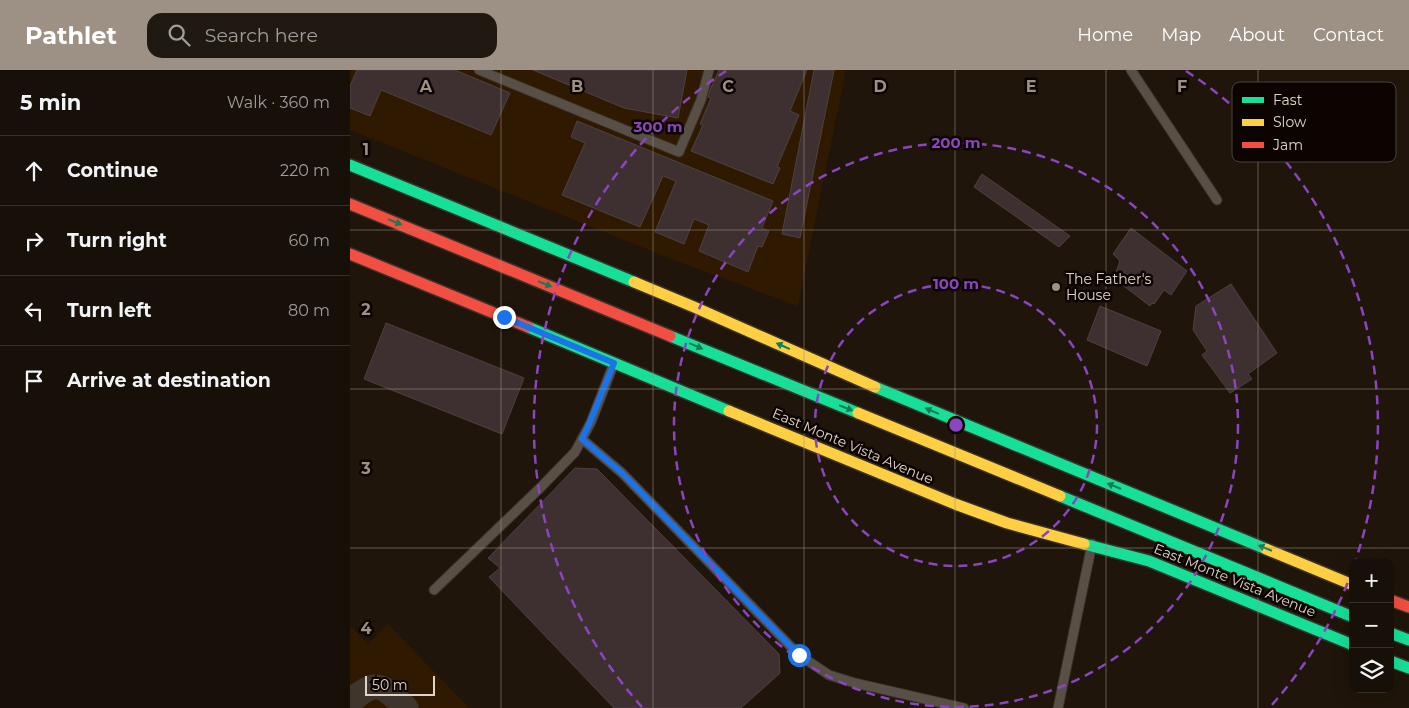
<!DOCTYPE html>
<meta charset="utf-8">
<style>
:root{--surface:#171008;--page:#201912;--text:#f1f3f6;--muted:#9e9d9c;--line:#363029;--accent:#9d9185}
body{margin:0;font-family:Montserrat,sans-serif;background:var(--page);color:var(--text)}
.controls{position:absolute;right:15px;bottom:15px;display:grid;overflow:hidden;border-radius:10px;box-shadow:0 5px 20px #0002}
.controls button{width:45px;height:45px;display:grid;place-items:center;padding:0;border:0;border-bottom:1px solid var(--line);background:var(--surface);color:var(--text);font:25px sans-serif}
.scale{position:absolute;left:15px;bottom:12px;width:70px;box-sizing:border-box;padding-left:5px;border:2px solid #e1d4c7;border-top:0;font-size:14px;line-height:18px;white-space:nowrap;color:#e1d4c7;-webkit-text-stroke:4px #0b0400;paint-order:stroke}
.stop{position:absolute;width:15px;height:15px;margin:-11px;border:4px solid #1a73e8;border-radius:50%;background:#fff}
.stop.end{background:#1a73e8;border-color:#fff;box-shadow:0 1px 5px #0008}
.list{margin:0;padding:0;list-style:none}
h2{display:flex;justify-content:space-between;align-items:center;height:65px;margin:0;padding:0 20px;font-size:21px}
h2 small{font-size:16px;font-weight:400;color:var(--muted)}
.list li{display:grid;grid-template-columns:32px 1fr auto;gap:15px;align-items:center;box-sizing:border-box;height:70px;padding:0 20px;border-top:1px solid var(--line)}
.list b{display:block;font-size:19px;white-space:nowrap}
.list em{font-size:16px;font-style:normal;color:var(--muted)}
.icon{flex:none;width:28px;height:28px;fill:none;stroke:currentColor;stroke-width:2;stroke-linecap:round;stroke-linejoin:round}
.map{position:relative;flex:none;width:1059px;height:638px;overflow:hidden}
header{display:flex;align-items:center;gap:30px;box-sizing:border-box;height:70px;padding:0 25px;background:var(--accent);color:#fff}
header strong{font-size:24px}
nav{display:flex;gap:28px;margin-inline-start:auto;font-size:18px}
.search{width:350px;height:45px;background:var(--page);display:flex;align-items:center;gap:12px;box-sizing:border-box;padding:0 18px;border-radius:15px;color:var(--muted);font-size:19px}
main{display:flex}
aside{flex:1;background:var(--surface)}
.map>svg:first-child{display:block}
.built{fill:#2f1a01}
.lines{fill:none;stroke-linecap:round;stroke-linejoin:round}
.taxiway{stroke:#3e362c;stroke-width:25}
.building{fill:#3e2f30;stroke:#4d4240}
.street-casing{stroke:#39312a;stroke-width:11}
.fast-casing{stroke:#39312a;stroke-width:14}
.slow-casing{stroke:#39312a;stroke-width:14}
.jam-casing{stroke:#39312a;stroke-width:14}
.street{stroke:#585047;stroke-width:9}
.fast{stroke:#16e098;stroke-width:11}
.slow{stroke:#ffcf43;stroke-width:11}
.jam{stroke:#f24e42;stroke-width:11}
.oneway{fill:#117d54}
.route{stroke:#1a73e8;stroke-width:6}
.grid{fill:none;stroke:#9d9185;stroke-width:1;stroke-opacity:0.55}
.ring{fill:none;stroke:#8a45c0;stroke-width:2.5;stroke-dasharray:9 6}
.poi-dot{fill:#9d9185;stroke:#0b0400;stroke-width:2}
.labels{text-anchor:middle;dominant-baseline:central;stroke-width:5;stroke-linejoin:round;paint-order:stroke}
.poi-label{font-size:14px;fill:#e1d4c7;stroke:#0b0400;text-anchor:start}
.street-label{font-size:14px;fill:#e1d4c7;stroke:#0b0400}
.key{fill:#0b0400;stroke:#4b423c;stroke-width:1}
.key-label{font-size:14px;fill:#e1d4c7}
.grid-label{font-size:16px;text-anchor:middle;font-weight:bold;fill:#9d9185;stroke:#0b0400;stroke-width:5;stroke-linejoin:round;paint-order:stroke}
.centre{fill:#8a45c0;stroke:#0b0400;stroke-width:2.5}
.ring-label{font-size:15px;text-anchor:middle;font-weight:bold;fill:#8a45c0;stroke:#0b0400;stroke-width:5;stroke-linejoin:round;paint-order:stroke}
</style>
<header>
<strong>Pathlet</strong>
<div class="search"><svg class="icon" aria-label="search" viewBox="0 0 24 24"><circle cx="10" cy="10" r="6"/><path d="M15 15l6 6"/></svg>Search here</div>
<nav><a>Home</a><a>Map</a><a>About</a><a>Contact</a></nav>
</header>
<main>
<aside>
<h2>5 min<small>Walk · 360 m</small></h2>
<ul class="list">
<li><svg class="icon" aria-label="ahead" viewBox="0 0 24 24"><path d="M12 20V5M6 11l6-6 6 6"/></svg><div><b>Continue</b></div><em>220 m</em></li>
<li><svg class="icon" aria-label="right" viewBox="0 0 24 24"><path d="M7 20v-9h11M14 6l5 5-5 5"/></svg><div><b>Turn right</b></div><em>60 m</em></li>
<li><svg class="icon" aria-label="left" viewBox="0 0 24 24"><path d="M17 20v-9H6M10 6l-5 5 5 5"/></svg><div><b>Turn left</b></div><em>80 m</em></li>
<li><svg class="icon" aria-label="arrive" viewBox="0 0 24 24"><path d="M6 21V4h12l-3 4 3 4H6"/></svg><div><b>Arrive at destination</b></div></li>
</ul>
</aside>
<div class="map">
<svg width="1059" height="638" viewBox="0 0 1059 638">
<rect width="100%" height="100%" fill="#1f150a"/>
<g class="built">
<polygon points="0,0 496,0 448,236 324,190 0,60"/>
<polygon points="38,554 119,638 0,638 0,556 18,574"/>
</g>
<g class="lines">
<path class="taxiway" d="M0,632C26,608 33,615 56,638"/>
</g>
<g class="building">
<polygon points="7,0 105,0 160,23 141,65 31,20 20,46 0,38 0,16"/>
<polygon points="183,0 337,0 328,48 274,38"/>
<polygon points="369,0 457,0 440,41 449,45 427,97 430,98 423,114 341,81 353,55 350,54 361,28 358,27 360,20"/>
<polygon points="464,0 484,0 450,168 432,164"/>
<polygon points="227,51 423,131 412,158 419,161 412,177 408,176 398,202 349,181 359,155 344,149 334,174 305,162 326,111 313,106 290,157 212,125 235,73 221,67"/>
<polygon points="632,104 720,166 709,177 624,117"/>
<polygon points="781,158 837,201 821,225 814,220 804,234 802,233 800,236 766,210 766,202 770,191 763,184"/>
<polygon points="881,214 927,283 898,304 902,309 880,323 852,285 857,281 843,260 846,236"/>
<polygon points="750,236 811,261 797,296 737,270"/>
<polygon points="36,253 174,308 152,364 14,309"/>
<polygon points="225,398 247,399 429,584 430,603 391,638 264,638 139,507 150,498 138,488"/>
</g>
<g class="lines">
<defs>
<g id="street">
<polyline points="129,0 329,82 351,30 359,0"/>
<polyline points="781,0 867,130"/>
<polyline points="232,369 272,403 449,585 479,605 505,613 614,638"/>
<polyline points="84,520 190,418 225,382 241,352 264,293"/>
<polyline points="708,638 742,474"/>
</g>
<g id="fast">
<polyline points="0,95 284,212"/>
<polyline points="178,257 379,341"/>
<polyline points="320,266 508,343"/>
<polyline points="525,317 916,479"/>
<polyline points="710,426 1003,547"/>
<polyline points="734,474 799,491 1003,575"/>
<polyline points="1040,563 1059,570"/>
<polyline points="1040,591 1059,598"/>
</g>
<g id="slow">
<polyline points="284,212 344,237 525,317"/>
<polyline points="379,341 605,434 657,453 734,474"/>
<polyline points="508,343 710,426"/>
<polyline points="916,479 1003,515"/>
</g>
<g id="jam">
<polyline points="0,134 320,266"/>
<polyline points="0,184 178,257"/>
<polyline points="1040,530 1059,537"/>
</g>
</defs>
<use href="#street" class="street-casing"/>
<use href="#fast" class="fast-casing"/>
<use href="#slow" class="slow-casing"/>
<use href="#jam" class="jam-casing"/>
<use href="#street" class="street"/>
<use href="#fast" class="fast"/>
<use href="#slow" class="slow"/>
<use href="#jam" class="jam"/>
</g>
<defs><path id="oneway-solid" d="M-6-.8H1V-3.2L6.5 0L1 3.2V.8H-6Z" transform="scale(1.25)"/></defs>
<g class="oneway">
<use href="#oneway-solid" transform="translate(45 152) rotate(22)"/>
<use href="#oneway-solid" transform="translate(195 214) rotate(22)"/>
<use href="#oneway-solid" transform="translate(346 276) rotate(23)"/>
<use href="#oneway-solid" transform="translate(433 276) rotate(-156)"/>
<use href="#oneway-solid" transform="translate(496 338) rotate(22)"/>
<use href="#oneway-solid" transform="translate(582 341) rotate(-157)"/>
<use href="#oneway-solid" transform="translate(764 416) rotate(-158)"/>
<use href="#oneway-solid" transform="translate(915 478) rotate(-158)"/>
</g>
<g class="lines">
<polyline class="route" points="154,247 264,293 240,352 232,369 272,403 449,585"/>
</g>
<path class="grid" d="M151,0V638M303,0V638M454,0V638M605,0V638M756,0V638M908,0V638M0,160H1059M0,319H1059M0,478H1059"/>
<g class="ring">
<circle cx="606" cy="355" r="141"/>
<circle cx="606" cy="355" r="282"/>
<path d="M1003 499A422 422 0 0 1 920 637M292 637A422 422 0 0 1 376 1M836 1A422 422 0 0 1 1006 489"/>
</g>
<circle class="poi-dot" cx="706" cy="217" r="5"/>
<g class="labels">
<g class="poi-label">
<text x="716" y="209">The Father's<tspan x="716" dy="16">House</tspan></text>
</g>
<g class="street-label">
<text transform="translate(503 376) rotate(23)">East Monte Vista Avenue</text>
<text transform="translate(885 510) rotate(22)">East Monte Vista Avenue</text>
</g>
</g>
<rect x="882" y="12" width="164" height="80" rx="8" class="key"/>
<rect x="892" y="27" width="22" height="6" fill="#16e098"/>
<rect x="892" y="49" width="22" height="7" fill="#ffcf43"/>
<rect x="892" y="72" width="22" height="6" fill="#f24e42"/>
<g class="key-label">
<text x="923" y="35">Fast</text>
<text x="923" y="57">Slow</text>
<text x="923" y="80">Jam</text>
</g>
<g class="grid-label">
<text x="76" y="22">A</text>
<text x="227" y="22">B</text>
<text x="378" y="22">C</text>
<text x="530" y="22">D</text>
<text x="681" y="22">E</text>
<text x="832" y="22">F</text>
<text x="16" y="85">1</text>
<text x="16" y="245">2</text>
<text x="16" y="404">3</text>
<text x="16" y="564">4</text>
</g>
<circle cx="606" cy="355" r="8" class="centre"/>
<g class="ring-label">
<text x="308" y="62">300 m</text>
<text x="606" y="78">200 m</text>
<text x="606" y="219">100 m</text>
</g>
</svg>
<div class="controls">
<button>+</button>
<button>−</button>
<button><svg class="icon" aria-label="layers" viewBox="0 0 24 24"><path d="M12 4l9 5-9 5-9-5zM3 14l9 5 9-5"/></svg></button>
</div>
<div class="scale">50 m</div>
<div class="stop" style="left:449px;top:585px"></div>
<div class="stop end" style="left:154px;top:247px"></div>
</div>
</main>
